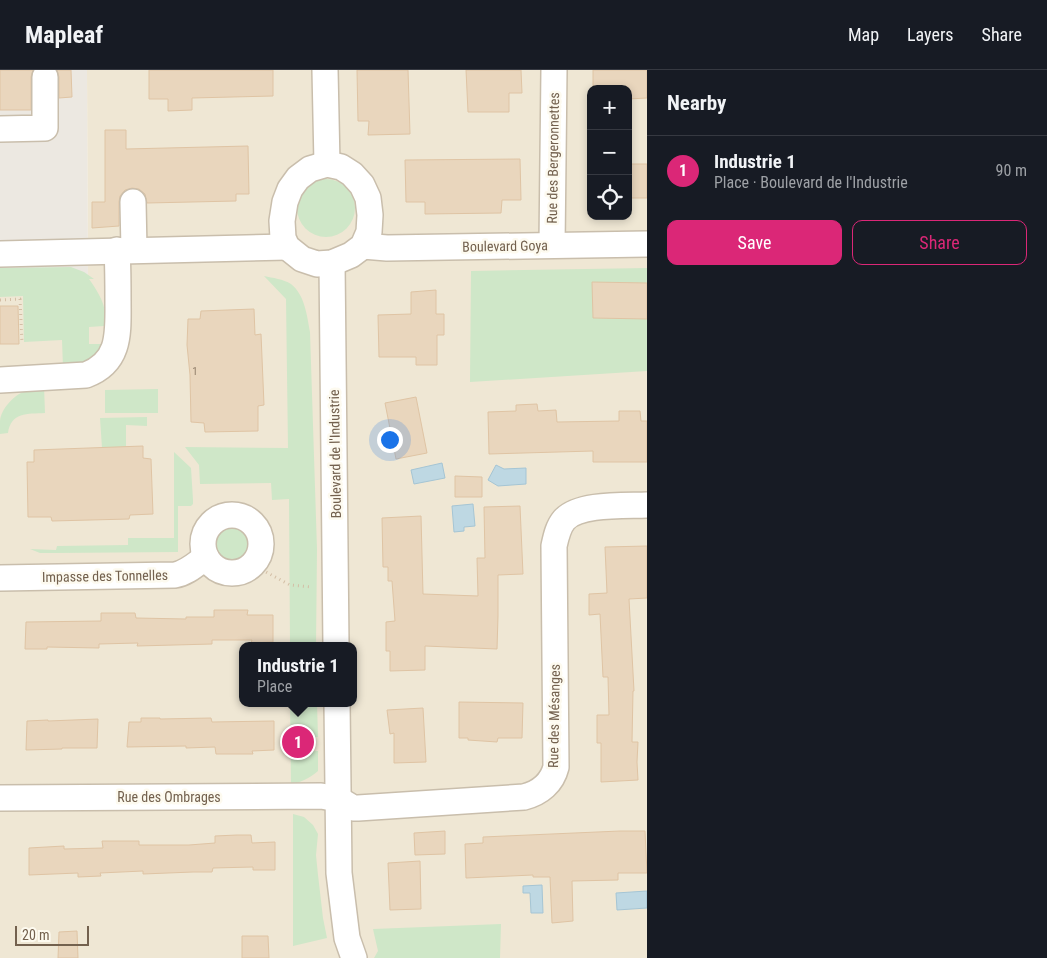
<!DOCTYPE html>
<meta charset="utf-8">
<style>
:root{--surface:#171b24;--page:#20242c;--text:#f1f3f6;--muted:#9ea1a6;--line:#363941;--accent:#db2777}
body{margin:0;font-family:"Roboto Condensed",sans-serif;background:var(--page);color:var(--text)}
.controls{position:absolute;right:15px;top:15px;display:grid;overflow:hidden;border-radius:10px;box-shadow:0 2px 8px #0003}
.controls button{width:45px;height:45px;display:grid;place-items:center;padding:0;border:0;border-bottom:1px solid var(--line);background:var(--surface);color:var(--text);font:25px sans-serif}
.scale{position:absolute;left:15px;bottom:12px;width:74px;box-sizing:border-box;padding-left:5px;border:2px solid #73614e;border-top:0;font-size:14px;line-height:18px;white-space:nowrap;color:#73614e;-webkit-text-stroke:4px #fdfaef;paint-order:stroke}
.you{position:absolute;left:389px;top:369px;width:18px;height:18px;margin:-12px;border:4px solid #fff;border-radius:50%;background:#1a73e8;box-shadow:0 0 0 8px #1a73e833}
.badge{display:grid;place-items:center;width:32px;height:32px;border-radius:50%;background:var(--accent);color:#fff;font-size:16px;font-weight:700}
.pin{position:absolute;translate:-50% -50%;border:2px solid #fff;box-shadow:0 1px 5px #0006}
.popup{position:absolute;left:239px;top:572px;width:118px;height:65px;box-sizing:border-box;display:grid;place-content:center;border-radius:10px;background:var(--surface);filter:drop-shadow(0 1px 4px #0005);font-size:16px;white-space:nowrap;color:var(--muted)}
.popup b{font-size:19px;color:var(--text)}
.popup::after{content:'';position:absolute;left:50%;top:100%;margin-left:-10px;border:10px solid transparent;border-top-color:var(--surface)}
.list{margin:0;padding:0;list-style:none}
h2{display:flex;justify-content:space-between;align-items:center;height:65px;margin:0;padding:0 20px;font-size:21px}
h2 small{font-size:16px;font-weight:400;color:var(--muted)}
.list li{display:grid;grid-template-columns:32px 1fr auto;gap:15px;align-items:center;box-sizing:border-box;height:70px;padding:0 20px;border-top:1px solid var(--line)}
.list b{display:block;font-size:19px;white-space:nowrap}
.list p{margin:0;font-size:16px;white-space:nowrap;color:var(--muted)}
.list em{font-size:16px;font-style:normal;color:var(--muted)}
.actions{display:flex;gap:10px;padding:15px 20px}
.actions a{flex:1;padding:11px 0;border:1px solid var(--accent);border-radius:10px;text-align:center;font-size:18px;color:var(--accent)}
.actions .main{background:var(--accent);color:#fff}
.icon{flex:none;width:28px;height:28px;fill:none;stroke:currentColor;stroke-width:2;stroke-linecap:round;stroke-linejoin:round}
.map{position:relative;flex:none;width:647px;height:888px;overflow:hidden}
header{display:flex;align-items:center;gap:30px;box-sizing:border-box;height:70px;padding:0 25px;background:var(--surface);border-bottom:1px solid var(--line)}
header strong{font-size:24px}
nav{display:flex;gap:28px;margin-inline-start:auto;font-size:18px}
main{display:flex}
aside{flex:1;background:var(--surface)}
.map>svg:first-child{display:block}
.residential{fill:#efe7d4;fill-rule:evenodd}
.industrial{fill:#ece8e1}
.green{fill:#cfe7c8}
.water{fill:#bed8e3;stroke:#a5c5d4}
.building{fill:#e9d6bd;stroke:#dfc4a4}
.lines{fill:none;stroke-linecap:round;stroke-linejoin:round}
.minor-casing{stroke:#c9beac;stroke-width:28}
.path{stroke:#d3bea5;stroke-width:3;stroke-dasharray:1 4;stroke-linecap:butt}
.minor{stroke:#fff;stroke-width:25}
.labels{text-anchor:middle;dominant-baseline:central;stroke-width:5;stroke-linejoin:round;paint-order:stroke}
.number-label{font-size:11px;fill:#907e6a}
.street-label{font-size:14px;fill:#73614e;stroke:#fdfaef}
</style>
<header>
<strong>Mapleaf</strong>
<nav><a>Map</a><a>Layers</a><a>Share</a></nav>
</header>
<main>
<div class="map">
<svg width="647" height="888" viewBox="0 0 647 888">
<rect width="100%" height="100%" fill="#fbf6e8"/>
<path class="residential" d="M87,0H647V888H0V210L88,208ZM591,19H628V146H591ZM243,576H353V633H243Z"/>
<polygon class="industrial" points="0,0 87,0 88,209 0,210"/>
<g class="green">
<circle cx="326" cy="138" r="29"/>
<path d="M71,197L84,202L94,209H89C96,219 104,231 105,243C105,247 104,252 104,256L89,257V274H104C93,288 81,296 63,298L62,270L24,272L23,226L0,227V198Z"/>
<polygon points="647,198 647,301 470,312 471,201"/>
<path d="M264,206C273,208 283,209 291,214C305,225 307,246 310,262L317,479L316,576H290L289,429L272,430L271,413L200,414L199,395L185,377L288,378L286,229Z"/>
<path d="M44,316L45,343C27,344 11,342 8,363L0,364C0,360 0,355 0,351C1,339 13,326 25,321C30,318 38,318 44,316Z"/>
<polygon points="158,319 158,343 105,343 105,320"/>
<polygon points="147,347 147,356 126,355 126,377 102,378 100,348"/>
<polygon points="174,382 191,398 193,430 193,434 191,436 178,436 178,482 55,483 40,483 30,479 56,480 57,476 128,475 128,468 174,468"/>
<circle cx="233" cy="474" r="20"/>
<path d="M290,633H317L318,667L294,668V682L318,681V701C310,708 301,712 291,715Z"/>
<polygon points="293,744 304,747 313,755 318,764 316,785 318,805 323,848 327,868 293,876"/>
<polygon points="501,854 500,888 374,888 378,881 373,859"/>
</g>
<g class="water">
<polygon points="442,393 445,408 414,414 411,400"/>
<polygon points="496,395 504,399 526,398 526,414 498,416 488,410"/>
<polygon points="473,434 475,456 464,457 464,461 454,462 452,436"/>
<polygon points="542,815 543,843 531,843 530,823 523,823 523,816"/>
<polygon points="647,821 647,838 617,840 616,823"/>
</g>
<g class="building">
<polygon points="0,0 33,0 31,7 31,40 0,40"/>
<polygon points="57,0 71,0 72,27 59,28 59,7"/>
<polygon points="149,0 273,0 273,26 192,28 192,40 168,41 168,29 149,29"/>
<polygon points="357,0 408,0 410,64 368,65 369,51 358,51"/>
<polygon points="466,0 521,0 522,23 509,23 509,42 468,42"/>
<polygon points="593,0 647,0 647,28 628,29 628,19 593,19"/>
<polygon points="105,60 126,60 126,79 248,76 249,124 236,124 236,131 147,133 145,124 139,119 132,118 125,120 120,126 119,132 119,156 92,158 92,132 105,132"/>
<polygon points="520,89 521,130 502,130 501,143 425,144 425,132 406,132 405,90"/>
<rect x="628" y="94" width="19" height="34"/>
<polygon points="592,212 647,213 647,249 593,248"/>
<polygon points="436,220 436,244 444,244 444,265 437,265 437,295 416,295 416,287 379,287 378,245 411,244 411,222"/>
<polygon points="0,236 18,236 19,274 0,274"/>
<polygon points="254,239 255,265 261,264 264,335 258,336 258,361 205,362 204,353 191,352 190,305 187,275 188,249 200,249 201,241"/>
<polygon points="416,327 427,383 396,389 385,333"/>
<polygon points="537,334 538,341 556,340 557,352 619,351 619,341 640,341 641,351 647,351 647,392 593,392 593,381 489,384 488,342 516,341 516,335"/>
<polygon points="143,376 143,388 151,389 153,444 130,445 129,449 52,451 51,447 28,447 27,392 34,392 34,380"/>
<polygon points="455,406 482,407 482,427 455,427"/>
<polygon points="520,436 523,504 498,505 498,546 497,579 425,576 425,600 390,601 390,581 386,581 386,552 395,551 392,511 388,511 388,497 383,497 382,448 421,446 423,524 478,526 477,488 485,488 484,437"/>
<polygon points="647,476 647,528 629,529 634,621 633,621 632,672 638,672 637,692 638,710 601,712 601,673 597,673 597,645 609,645 608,607 603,607 600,544 589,545 589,524 607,523 605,477"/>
<polygon points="214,540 248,540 247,545 273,545 273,572 251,573 252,570 212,570 212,574 137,576 138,573 99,574 99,578 47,577 47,579 25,579 26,552 101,551 101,543 135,543 136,548 186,549 186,547 214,547"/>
<polygon points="459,632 523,633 522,668 498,668 497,672 468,670 468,668 459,668"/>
<polygon points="423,638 426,692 394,693 394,663 390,664 387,640"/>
<polygon points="141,648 160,648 160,649 211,648 212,652 274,651 274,680 252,681 253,684 216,684 215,677 186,678 186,676 127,677 129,652 141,652"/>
<polygon points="98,649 97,678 62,678 62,679 26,680 27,651 48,650 48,651"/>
<polygon points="445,761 445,784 415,785 414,763"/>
<polygon points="620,761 645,761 647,803 618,803 618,810 572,811 573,851 552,853 550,807 533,807 533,805 466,808 465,774 483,773 483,767"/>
<polygon points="237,765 251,765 252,773 275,772 275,800 253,800 253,797 213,798 212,802 193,802 143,804 143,801 100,803 101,806 78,807 78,803 29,805 29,778 64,776 64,779 103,778 102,771 139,771 139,775 189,775 215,773 215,766"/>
<polygon points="420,791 421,839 390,840 388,793"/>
<polygon points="77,861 78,888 58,888 59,862"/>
<polygon points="242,866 268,866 269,888 242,888"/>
</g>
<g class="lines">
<defs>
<g id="minor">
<polyline points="325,0 327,94"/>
<polyline points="0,59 45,58 45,7"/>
<polygon points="327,94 341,97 352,104 362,115 368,128 370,145 369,162 363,176 351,185 332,193 317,194 302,189 287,177 283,168 282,151 285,132 290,119 298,108 310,99"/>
<polyline points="133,132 134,180"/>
<polyline points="552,175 554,0"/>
<polyline points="363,176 387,178 647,174"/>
<polyline points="0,184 287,177"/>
<polyline points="332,193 336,576"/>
<path d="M0,310L86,305C121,292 118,262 118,231C118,214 118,197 117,180"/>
<circle cx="232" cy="474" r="29"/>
<path d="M0,508L175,505C187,503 196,494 206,487"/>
<polyline points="337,633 339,803 347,868 354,888"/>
<path d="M0,728L321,726L338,729L353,738H358L524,727C540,723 552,713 556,697L554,476C556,467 558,457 564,450C579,433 625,436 647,435"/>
</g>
</defs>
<use href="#minor" class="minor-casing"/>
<g class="path">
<polyline points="0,230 20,229 22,273"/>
<polyline points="253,495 290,515 312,517"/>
</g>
<use href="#minor" class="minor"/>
</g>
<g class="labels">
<g class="number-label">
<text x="195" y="301">1</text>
</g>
<g class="street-label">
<text transform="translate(553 88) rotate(-89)">Rue des Bergeronnettes</text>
<text transform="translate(505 176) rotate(-1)">Boulevard Goya</text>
<text transform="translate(335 384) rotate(-91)">Boulevard de l'Industrie</text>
<text transform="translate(105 506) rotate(-1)">Impasse des Tonnelles</text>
<text transform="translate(554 646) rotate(-89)">Rue des Mésanges</text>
<text x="169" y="727">Rue des Ombrages</text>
</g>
</g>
</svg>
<div class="controls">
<button>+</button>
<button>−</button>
<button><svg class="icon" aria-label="locate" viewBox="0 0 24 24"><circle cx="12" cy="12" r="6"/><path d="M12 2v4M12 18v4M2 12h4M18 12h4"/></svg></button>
</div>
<div class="scale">20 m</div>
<div class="you"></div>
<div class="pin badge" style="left:298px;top:672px">1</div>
<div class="popup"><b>Industrie 1</b>Place</div>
</div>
<aside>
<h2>Nearby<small></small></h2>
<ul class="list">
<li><span class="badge">1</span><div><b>Industrie 1</b><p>Place · Boulevard de l'Industrie</p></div><em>90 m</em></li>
</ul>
<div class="actions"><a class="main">Save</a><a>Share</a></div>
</aside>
</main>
